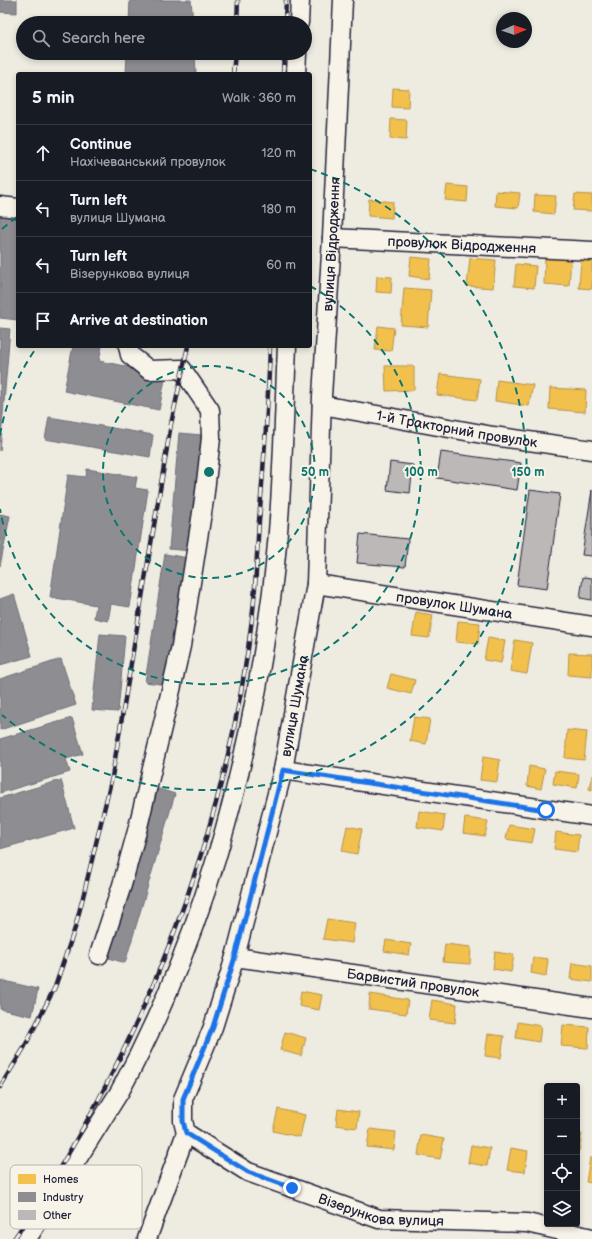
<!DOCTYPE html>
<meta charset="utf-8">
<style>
:root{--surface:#171b24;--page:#20242c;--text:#f1f3f6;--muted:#9ea1a6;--line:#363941}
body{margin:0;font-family:"Balsamiq Sans",sans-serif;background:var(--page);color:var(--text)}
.controls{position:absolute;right:12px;bottom:12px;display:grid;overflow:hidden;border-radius:4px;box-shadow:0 2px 6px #0003}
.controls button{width:36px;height:36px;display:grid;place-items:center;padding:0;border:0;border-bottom:1px solid var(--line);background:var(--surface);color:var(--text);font:20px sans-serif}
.compass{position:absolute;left:496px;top:12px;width:36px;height:36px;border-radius:50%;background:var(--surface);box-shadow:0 2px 6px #0003;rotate:88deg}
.stop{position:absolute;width:12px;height:12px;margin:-9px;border:3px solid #1a73e8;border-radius:50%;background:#fff}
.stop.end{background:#1a73e8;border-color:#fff;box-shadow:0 1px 4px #0008}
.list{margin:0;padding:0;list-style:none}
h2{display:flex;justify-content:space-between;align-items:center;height:52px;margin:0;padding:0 16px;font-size:17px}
h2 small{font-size:13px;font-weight:400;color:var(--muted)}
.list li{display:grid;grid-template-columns:26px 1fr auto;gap:12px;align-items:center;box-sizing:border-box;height:56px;padding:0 16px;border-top:1px solid var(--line)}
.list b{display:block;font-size:15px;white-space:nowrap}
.list p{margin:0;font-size:13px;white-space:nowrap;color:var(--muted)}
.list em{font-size:13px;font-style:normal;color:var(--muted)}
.icon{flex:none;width:22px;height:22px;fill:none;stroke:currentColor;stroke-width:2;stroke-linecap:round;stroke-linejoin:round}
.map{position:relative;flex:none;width:592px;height:1239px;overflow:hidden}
.search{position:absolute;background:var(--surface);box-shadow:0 2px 6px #0003;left:16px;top:16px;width:296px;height:44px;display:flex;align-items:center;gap:10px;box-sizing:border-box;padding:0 14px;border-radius:22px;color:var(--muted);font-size:15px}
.panel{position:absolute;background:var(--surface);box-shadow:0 2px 6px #0003;left:16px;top:72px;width:296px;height:276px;border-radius:4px}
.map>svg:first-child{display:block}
.homes{fill:#f2c14e;stroke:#b49148}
.industry{fill:#8d8d92;stroke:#6d6d78}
.building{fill:#bbb8b7;stroke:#22223b}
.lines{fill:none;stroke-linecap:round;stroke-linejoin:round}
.minor-casing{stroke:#22223b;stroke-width:21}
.minor{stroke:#f7f3e8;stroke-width:18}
.rail-casing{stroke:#22223b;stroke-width:4.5}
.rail{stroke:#f7f3e8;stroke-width:3;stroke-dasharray:9;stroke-linecap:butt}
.route{stroke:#1a73e8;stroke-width:5}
.ring{fill:none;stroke:#0f766e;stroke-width:2;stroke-dasharray:7 5}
.labels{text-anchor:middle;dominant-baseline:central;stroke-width:4;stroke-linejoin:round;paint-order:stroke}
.street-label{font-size:14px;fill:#22223b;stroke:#f7f3e8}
.key{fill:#f7f3e8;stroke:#b7b4b4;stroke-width:1}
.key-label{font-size:11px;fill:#22223b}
.centre{fill:#0f766e;stroke:#f7f3e8;stroke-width:2}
.ring-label{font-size:12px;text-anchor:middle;font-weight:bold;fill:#0f766e;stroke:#f7f3e8;stroke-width:4;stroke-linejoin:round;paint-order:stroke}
</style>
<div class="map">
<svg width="592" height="1239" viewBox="0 0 592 1239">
<rect width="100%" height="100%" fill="#eeebe1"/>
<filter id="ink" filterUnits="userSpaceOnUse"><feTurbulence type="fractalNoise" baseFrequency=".025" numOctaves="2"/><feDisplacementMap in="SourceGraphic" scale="8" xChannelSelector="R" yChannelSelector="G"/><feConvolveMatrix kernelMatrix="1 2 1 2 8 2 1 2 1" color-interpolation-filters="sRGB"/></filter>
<g filter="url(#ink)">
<g class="homes">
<polygon points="393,88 409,89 408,108 392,107"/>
<polygon points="391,119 407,120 406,140 390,139"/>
<polygon points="447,185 468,187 467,202 445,200"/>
<polygon points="496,191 520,193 518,208 495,206"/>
<polygon points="575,194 592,195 592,211 573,210"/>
<polygon points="535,195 556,196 554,214 534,212"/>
<polygon points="369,199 393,202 392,218 368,216"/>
<polygon points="411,257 431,259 429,279 409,276"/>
<polygon points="545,257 571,258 569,286 544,284"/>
<polygon points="470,258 496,260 493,288 467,286"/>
<polygon points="581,260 592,261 592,289 579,288"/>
<polygon points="516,264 536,266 534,288 514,286"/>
<polygon points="377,276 392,277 391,293 376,292"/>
<polygon points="404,288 431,290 428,327 401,325"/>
<polygon points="378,326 394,328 391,351 375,350"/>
<polygon points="385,366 414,366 414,390 386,391"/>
<polygon points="440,374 480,379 477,400 437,395"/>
<polygon points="497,380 533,385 529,406 495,401"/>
<polygon points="550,388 586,390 585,412 549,409"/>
<polygon points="416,612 433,615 429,638 412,636"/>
<polygon points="458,621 480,623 478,644 456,642"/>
<polygon points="488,638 505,641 501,663 484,660"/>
<polygon points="515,640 532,643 527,674 510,671"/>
<polygon points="569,653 592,654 592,677 568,675"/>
<polygon points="391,674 415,680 411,694 387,688"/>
<polygon points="414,717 430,719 426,744 410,741"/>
<polygon points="567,730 587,732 584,760 565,758"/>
<polygon points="483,757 500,760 497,782 480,780"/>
<polygon points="529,766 545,769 541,789 527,786"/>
<polygon points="555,771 579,774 577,788 553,784"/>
<polygon points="592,775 592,790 589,789"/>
<polygon points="419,811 445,815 443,831 417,827"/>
<polygon points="465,818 488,821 485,836 463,833"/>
<polygon points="509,825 535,829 532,843 506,839"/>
<polygon points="347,826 362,829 357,854 342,851"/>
<polygon points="556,832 579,835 577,852 554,849"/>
<polygon points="327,919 355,923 352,943 323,939"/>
<polygon points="386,940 411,944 409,955 384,951"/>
<polygon points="445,944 471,947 470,964 443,962"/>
<polygon points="495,952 514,955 511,972 493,969"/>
<polygon points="533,957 548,959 546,976 531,973"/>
<polygon points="572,963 592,966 592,982 570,979"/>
<polygon points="301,991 322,995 319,1010 299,1006"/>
<polygon points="370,994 408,1000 406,1014 369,1009"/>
<polygon points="432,1000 457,1004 455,1023 429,1020"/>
<polygon points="518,1022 541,1026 539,1042 516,1038"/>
<polygon points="563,1025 589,1027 588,1048 561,1046"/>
<polygon points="285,1032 306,1038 301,1056 280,1050"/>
<polygon points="488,1034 504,1036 501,1058 485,1056"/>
<polygon points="278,1109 305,1115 300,1137 273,1131"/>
<polygon points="338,1109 359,1112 357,1128 336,1125"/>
<polygon points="370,1129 396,1132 394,1150 367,1147"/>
<polygon points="577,1133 582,1134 579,1151 577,1150"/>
<polygon points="421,1135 444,1139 440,1159 418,1155"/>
<polygon points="471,1145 490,1148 487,1166 468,1163"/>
<polygon points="511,1148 528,1151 525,1172 507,1170"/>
<polygon points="590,1158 592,1158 592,1183 586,1182"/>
</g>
<g class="industry">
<polygon points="0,0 17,0 17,13 0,12"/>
<polygon points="130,0 191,0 193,23 129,23"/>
<polygon points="127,53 195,53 196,74 126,74"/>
<polygon points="0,213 18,215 18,320 0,318"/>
<polygon points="0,328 10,329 0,451"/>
<polygon points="73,346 102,346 99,361 166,374 159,410 64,391"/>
<polygon points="49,417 153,435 150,457 45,439"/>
<polygon points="179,433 202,435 192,551 169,549"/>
<polygon points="87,469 137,477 135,488 148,490 130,607 111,604 108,621 94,618 96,605 50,597 68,475 86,477"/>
<polygon points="0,514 10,516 0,566"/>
<polygon points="165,554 188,558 167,685 145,682"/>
<polygon points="14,594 32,656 0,665 0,599"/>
<polygon points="100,634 125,636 118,712 92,710"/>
<polygon points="61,659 76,705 0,730 0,679"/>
<polygon points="72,718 83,754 66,759 70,772 0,793 0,739"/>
<polygon points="61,780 74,828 0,849 0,798"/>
<polygon points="156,788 175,794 125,963 106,957"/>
<polygon points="0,980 38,989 32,1016 0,1009"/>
</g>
<g class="building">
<polygon points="441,452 521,463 517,490 437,478"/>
<polygon points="390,462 413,465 410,493 387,490"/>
<polygon points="530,490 560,494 547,589 517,585"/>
<polygon points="592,490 592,556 582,555"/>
<polygon points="360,534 408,539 405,567 357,563"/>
<polygon points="583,577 592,578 592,600 580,598"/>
</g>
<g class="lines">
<defs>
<g id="minor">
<polyline points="299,23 300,0"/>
<polyline points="296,74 297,53"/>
<polyline points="0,206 18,208"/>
<path id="s1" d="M332,238L592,251"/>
<path id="s2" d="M322,405L493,436L592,450"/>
<path id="s3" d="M316,584L592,626"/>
<polyline points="283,770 592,816"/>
<polyline points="99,955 122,885 137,831 171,690 181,646 204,500 211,438 210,410 182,369 149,370 130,355 128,346"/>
<path id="s4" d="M235,957L592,1008"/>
<path id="s5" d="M186,1133L248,1172L379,1219L527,1223L592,1238"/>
<path d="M27,1239L120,1091C199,945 245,784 268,620C282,530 283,437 287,346"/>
<path id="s6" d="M147,1239L186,1133L183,1121V1099L213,1027L235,957L283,770L316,584L322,396L332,238L343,0"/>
</g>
</defs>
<use href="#minor" class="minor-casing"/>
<use href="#minor" class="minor"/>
<defs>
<g id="rail">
<polyline points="237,23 238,0"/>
<polyline points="285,23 286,0"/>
<polyline points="233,74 235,53"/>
<polyline points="283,74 284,53"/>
<polyline points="0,1087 24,1048 55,987 75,928 83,897 112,777 171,424 188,346"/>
<path d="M14,1239C141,1054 227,835 253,611C256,581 257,551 259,521C264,463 268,404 270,346"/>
</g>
</defs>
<use href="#rail" class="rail-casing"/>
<use href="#rail" class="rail"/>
</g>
</g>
<g class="lines" filter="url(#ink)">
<polyline class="route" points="292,1188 248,1172 186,1133 183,1121 183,1099 213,1027 235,957 283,770 546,810"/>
</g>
<g class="ring">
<circle cx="209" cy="472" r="106"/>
<path d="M0 435A212 212 0 0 1 37 347M310 286A212 212 0 1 1 0 509"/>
<path d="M2 229A319 319 0 0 1 17 217M310 169A319 319 0 1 1 2 715"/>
</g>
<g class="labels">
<g class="street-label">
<text stroke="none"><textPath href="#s6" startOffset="1021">вулиця Відродження</textPath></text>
<text stroke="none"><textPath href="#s1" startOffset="130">провулок Відродження</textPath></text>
<text stroke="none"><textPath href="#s2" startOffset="137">1-й Тракторний провулок</textPath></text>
<text stroke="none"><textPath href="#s3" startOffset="140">провулок Шумана</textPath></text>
<text stroke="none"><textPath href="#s6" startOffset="557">вулиця Шумана</textPath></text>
<text stroke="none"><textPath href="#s4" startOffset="180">Барвистий провулок</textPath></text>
<text stroke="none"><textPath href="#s5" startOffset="213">Візерункова вулиця</textPath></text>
</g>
</g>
<rect x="10" y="1165" width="132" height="64" rx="6" class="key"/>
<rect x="18" y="1174" width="18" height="10" fill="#f2c14e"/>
<rect x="18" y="1192" width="18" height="10" fill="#8d8d92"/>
<rect x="18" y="1210" width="18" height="10" fill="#bbb8b7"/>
<g class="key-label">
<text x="43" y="1183">Homes</text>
<text x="43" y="1201">Industry</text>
<text x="43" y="1219">Other</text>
</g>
<circle cx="209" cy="472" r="6" class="centre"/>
<g class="ring-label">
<text x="315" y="476">50 m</text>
<text x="421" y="476">100 m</text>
<text x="528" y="476">150 m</text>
</g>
</svg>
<div class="controls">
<button>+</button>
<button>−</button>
<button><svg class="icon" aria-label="locate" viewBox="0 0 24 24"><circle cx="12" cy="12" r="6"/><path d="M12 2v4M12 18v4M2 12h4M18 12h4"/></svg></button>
<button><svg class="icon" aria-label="layers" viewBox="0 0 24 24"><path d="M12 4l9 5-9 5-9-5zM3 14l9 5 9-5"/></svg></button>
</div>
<svg class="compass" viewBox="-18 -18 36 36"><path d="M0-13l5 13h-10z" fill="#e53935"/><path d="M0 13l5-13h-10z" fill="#9ea1a6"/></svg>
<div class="stop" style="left:546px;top:810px"></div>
<div class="stop end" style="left:292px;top:1188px"></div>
<div class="search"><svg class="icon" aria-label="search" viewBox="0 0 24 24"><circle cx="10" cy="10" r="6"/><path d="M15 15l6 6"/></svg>Search here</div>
<section class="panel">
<h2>5 min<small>Walk · 360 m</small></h2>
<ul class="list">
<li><svg class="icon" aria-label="ahead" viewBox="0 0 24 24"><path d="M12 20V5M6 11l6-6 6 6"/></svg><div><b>Continue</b><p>Нахічеванський провулок</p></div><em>120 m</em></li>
<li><svg class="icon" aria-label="left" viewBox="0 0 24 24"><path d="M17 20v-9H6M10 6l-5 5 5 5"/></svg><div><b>Turn left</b><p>вулиця Шумана</p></div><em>180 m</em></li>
<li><svg class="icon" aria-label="left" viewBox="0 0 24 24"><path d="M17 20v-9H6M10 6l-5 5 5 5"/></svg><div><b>Turn left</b><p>Візерункова вулиця</p></div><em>60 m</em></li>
<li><svg class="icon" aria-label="arrive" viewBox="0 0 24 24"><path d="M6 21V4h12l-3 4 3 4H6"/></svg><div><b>Arrive at destination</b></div></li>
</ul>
</section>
</div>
